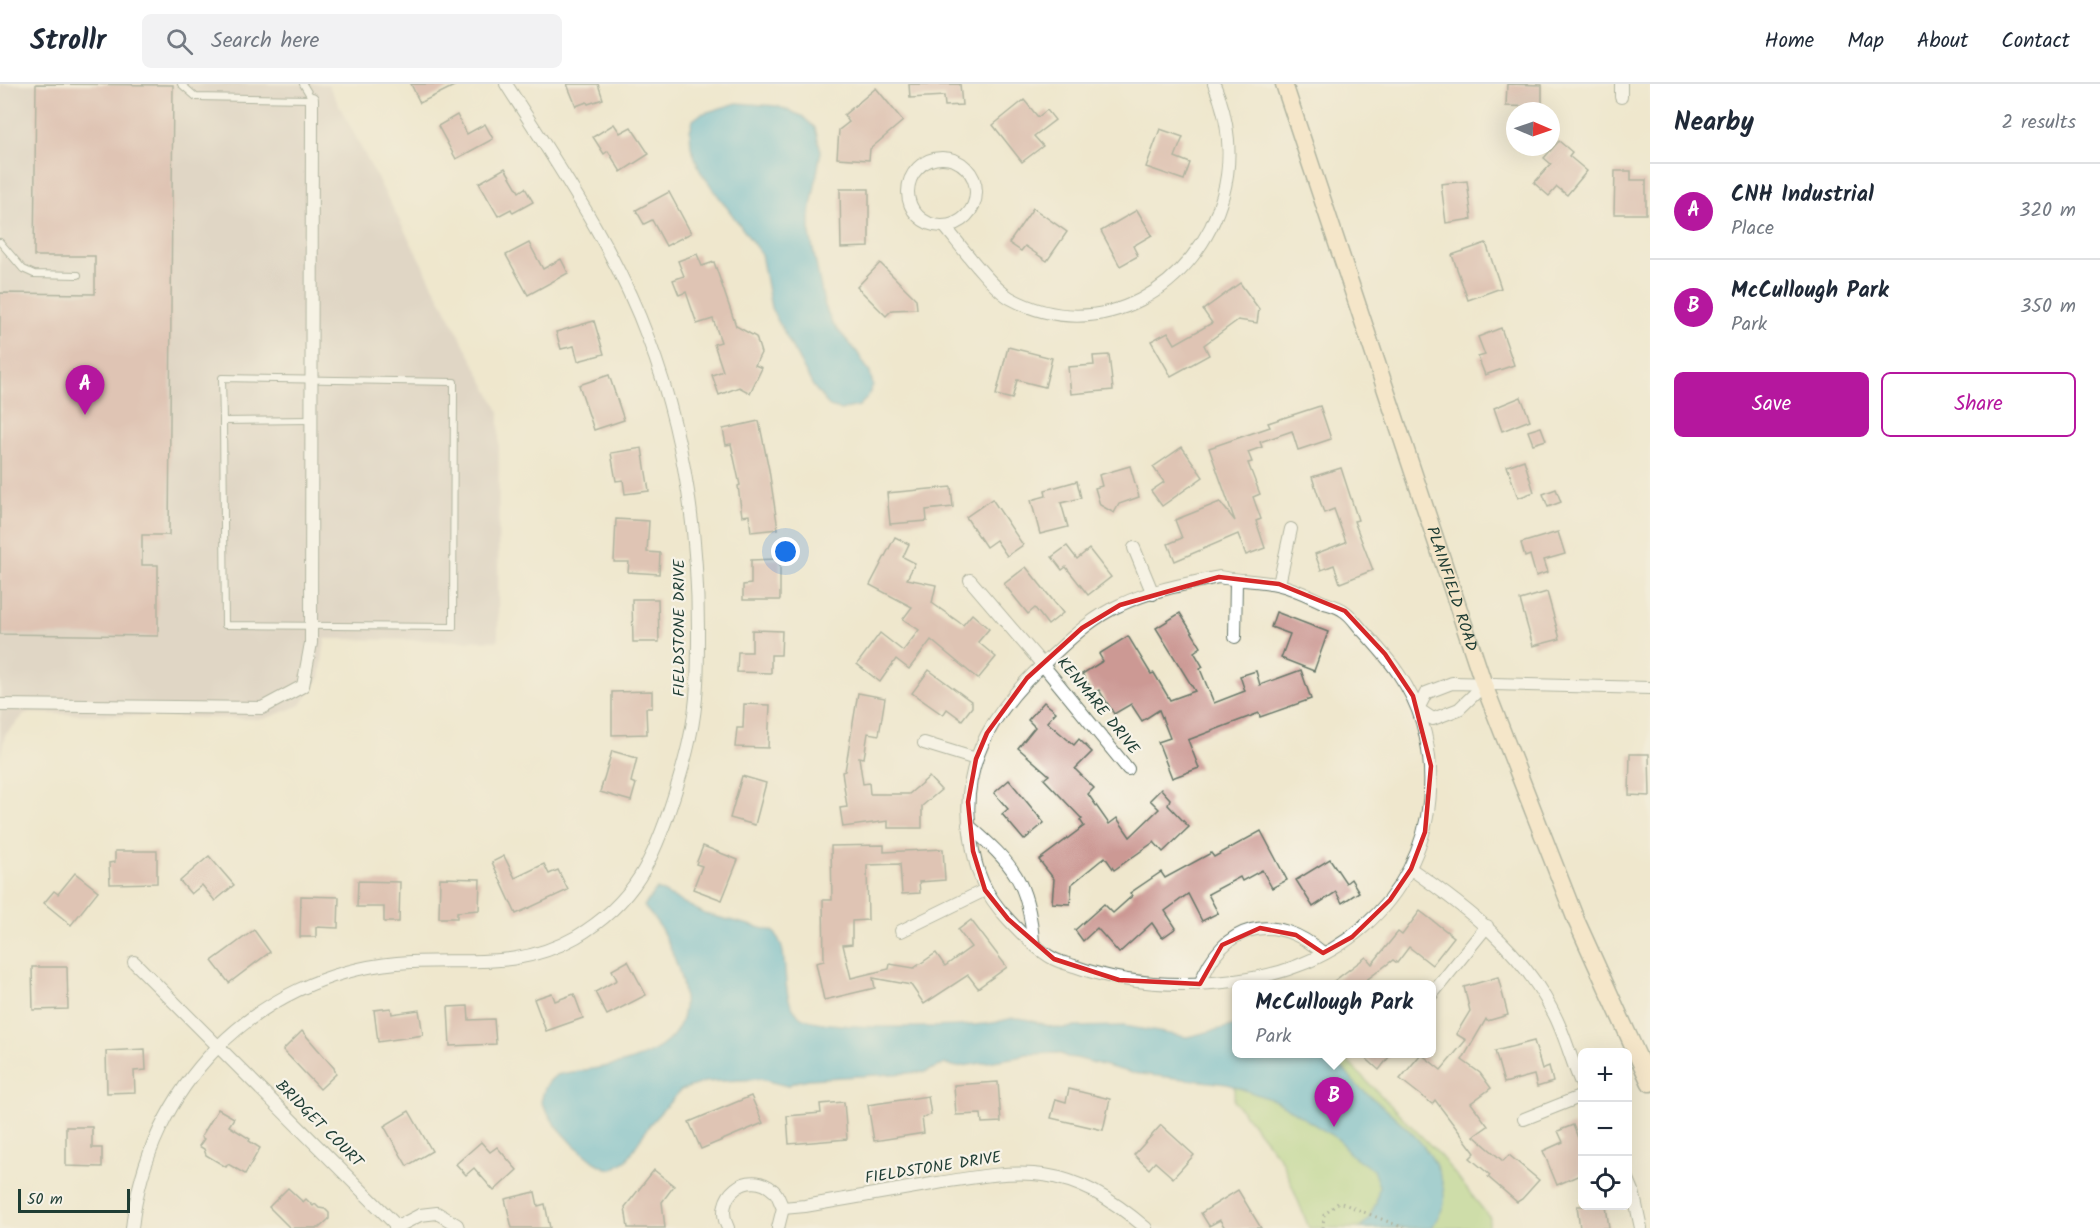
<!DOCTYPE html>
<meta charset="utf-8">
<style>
:root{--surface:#fff;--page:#f2f2f3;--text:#1f2937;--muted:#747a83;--line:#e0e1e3;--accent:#b5179e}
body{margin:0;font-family:Kalam,sans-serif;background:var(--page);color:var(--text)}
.controls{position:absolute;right:18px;bottom:18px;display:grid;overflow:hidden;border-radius:9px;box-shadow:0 6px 24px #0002}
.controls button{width:54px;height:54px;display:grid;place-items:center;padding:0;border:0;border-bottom:2px solid var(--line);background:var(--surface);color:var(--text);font:30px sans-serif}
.compass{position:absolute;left:1506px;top:18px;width:54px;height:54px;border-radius:50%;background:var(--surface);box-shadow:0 6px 24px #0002;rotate:92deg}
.scale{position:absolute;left:18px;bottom:15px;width:112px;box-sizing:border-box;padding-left:6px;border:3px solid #1f3d34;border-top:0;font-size:16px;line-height:21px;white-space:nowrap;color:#1f3d34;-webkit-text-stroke:4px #f7f3e8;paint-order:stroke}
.you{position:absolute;left:786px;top:468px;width:21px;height:21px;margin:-15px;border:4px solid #fff;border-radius:50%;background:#1a73e8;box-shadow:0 0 0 9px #1a73e833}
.badge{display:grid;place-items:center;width:39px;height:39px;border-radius:50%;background:var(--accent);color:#fff;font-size:20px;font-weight:700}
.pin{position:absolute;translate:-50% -50px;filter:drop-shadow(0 2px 3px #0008)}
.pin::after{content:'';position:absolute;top:32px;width:21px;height:18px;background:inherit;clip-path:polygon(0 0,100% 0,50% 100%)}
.popup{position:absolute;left:1232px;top:896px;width:204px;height:78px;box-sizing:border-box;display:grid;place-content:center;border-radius:9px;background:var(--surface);filter:drop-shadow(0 2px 4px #0005);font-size:20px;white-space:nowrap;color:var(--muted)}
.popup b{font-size:22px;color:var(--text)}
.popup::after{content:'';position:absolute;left:50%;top:100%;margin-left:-12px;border:12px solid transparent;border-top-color:var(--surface)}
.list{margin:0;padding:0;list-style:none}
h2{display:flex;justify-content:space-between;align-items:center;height:78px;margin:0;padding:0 24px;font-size:26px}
h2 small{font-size:20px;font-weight:400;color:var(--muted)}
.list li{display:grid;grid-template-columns:39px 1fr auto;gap:18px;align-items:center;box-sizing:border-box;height:96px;padding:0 24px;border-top:2px solid var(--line)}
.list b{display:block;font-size:22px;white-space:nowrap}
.list p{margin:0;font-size:20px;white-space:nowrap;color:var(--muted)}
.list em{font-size:20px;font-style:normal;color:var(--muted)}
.actions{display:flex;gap:12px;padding:18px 24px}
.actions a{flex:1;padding:14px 0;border:2px solid var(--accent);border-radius:9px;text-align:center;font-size:21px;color:var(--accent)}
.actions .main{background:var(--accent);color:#fff}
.icon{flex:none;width:33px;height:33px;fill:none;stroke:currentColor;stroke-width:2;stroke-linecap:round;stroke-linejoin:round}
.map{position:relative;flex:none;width:1650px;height:1144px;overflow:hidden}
header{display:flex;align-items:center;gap:36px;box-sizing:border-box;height:84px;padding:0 30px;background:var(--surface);border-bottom:2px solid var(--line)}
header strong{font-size:28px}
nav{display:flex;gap:33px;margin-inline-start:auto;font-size:21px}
.search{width:420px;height:54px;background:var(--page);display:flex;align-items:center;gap:15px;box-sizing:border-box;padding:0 21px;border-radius:9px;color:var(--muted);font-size:22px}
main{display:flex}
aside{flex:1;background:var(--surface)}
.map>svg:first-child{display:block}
.industrial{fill:#cec1ba}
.green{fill:#a7d17c;stroke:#638758;stroke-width:1.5}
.water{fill:#50b2cf;stroke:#387882;stroke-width:1.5}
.building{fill:#cc9994}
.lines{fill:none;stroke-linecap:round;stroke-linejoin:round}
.service-casing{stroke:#68786a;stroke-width:8}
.minor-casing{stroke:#68786a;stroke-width:14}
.secondary-casing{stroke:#68786a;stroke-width:19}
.path{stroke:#68786a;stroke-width:3;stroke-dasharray:1.5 4.5;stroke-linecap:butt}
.service{stroke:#fff;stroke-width:6}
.minor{stroke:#fff;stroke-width:12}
.secondary{stroke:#fce5c4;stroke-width:16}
.marked{fill:none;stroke:#d62828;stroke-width:4.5;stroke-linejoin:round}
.labels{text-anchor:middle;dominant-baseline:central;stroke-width:4.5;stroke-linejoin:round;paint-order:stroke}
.street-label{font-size:16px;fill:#1f3d34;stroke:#f7f3e8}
</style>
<header>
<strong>Strollr</strong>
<div class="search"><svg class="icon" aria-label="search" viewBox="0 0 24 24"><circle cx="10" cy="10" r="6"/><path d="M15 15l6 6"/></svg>Search here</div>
<nav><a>Home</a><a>Map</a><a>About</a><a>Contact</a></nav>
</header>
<main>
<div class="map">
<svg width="1650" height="1144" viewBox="0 0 1650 1144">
<rect width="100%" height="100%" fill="#f7f3e8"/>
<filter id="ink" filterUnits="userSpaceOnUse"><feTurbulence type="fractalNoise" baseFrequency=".0167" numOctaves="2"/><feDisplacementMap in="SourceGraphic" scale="12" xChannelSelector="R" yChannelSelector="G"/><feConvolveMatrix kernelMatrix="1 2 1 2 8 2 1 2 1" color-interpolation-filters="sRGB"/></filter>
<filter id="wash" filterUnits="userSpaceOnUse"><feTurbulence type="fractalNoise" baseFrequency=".008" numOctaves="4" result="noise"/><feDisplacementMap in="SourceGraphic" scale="24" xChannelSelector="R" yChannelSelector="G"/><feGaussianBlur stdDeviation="1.35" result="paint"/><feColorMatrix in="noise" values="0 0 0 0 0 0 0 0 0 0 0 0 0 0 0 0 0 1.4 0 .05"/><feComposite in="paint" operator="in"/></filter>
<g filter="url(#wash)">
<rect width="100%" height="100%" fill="#efe7cd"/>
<polygon class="industrial" points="0,0 328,0 499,327 498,557 325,555 320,593 301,621 264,635 26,629 5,651 0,677"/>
<polygon class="green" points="1236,934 1236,970 1340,970 1438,1069 1490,1134 1488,1144 1309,1144 1282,1077 1234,1017"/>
<g class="water">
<polygon points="737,19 777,22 802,32 815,44 821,67 810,129 810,150 824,219 832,239 857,268 870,289 873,301 867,314 859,322 840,326 830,323 813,302 771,224 761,170 700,87 691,63 690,47 693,36 701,30"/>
<path d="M657,805L705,830L773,847C794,869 776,914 800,932C819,947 963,944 992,939C999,938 1006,935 1014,934C1034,933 1053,949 1072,943L1124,942L1187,953L1236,941V970H1329C1342,980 1349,995 1360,1004C1393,1031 1448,1070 1444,1119C1443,1127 1435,1137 1432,1144H1360L1368,1136L1376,1119L1379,1102L1373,1086L1349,1069L1338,1055L1276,1017L1227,1000L1132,989L1076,974L1067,973L1059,969L1026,970L1018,973L957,983L945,980L925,988L809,995L795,998L787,1002L760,995L705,998L681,1006L650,1040L627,1076L613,1085L606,1084L595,1078L574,1061L554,1039L541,1018C544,1005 546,998 557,991C584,985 613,984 638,974C690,955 692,919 674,873C669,862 665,850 658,840C654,834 648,828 644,822Z"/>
</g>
<g id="blocks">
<g class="building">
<polygon points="36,0 173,1 169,451 142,451 142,481 158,481 158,552 0,550 0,209 95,210 95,172 34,172"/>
<polygon points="411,0 458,0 420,19"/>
<polygon points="567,0 598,0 603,15 588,20 587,18 576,22"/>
<polygon points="909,0 960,0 962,21 945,22 944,12 910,14"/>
<polygon points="1507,0 1542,1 1542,23 1506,22"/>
<polygon points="876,4 903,37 870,65 869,76 837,74 839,46 849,38 844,31"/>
<polygon points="1024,16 1038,33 1047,26 1055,36 1034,52 1043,62 1022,78 993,41"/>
<polygon points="457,31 467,50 485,40 493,55 456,75 438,42"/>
<polygon points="614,40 620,49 631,43 649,70 621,88 608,67 604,70 593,53"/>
<polygon points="1160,45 1183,53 1175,73 1190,79 1184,96 1146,83"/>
<polygon points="1559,57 1572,68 1569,72 1587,87 1567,111 1557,103 1549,112 1534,99 1551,80 1544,74"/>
<polygon points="505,84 519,108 525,104 533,118 513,129 511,125 498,132 479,99"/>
<polygon points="1615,87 1631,87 1631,96 1646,96 1646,130 1614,130"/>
<polygon points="1467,97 1472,135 1446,139 1441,100"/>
<polygon points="840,105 869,105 869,163 841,164"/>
<polygon points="669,108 691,149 666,162 652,136 644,140 636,126"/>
<polygon points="1033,124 1067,148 1047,177 1025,162 1021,167 1009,159"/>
<polygon points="1137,126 1152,151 1133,162 1138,172 1120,182 1101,147"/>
<polygon points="529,159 543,185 561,175 568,189 528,211 506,171"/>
<polygon points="1486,159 1501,204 1468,216 1452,171"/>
<polygon points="697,170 702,182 714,178 736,242 756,253 761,269 755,281 762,284 750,309 739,303 719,311 712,291 723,287 714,260 721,258 713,235 697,240 686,208 679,211 673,196 684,192 678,177"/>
<polygon points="880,179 916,215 917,225 892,226 886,232 857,203"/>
<polygon points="1240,199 1259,225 1257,239 1238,236 1204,261 1209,271 1171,292 1151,257 1168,248 1175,260 1212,239 1203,226"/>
<polygon points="594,237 604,270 578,277 574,262 561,265 556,248"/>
<polygon points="1501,244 1514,281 1485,291 1478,273 1485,271 1478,253"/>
<polygon points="1008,263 1052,274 1045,303 1017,296 1012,315 996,311"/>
<polygon points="1109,271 1113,306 1071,310 1068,283 1094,281 1093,272"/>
<polygon points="609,291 624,336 594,346 579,301"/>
<polygon points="1521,313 1530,336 1502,347 1494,324"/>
<polygon points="1320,322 1331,355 1298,366 1292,347 1260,358 1262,363 1248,368 1252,378 1248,379 1260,410 1253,413 1261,435 1256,437 1265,464 1246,471 1238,450 1175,477 1168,460 1182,454 1175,436 1220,418 1235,437 1209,364 1270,343 1268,339"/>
<polygon points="759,337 769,386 778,445 751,448 749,431 742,432 738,402 740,401 731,360 726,361 723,345"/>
<polygon points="1541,343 1546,356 1533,360 1528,347"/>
<polygon points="1182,363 1203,393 1162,422 1151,407 1164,398 1153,383"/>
<polygon points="642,364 649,407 625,410 623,396 616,397 611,369"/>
<polygon points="1524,376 1534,408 1518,414 1507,382"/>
<polygon points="1130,382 1139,413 1119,420 1114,429 1100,421 1095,404 1102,402 1099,391"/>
<polygon points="1341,384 1358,436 1354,437 1373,486 1340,499 1334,481 1321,486 1315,470 1346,458 1334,425 1324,429 1312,393"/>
<polygon points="1077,397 1081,414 1061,419 1068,443 1040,450 1031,416 1046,412 1045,406"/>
<polygon points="951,403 953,423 926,426 927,437 890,440 887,409"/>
<polygon points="1556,405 1561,418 1548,423 1543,410"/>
<polygon points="992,415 1023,461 1007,472 996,456 986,463 966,433"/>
<polygon points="616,435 649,437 647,468 660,469 659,490 628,488 629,478 614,478"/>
<polygon points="1558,448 1565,470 1544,476 1548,488 1536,492 1530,471 1525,473 1521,459"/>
<polygon points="895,453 909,460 903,473 915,479 907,495 936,501 932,519 963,541 972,530 989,545 978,558 996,573 978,595 931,556 909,585 896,575 880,598 857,580 880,549 903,567 919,546 903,535 912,523 870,501"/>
<polygon points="1067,462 1077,475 1089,465 1111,493 1088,511 1066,483 1062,486 1052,473"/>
<polygon points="780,475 780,516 743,516 743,501 751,500 751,476"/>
<polygon points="1026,483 1063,529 1048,541 1035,524 1028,530 1004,500"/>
<polygon points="1547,508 1560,555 1533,562 1520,516"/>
<polygon points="632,515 658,515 659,558 633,558"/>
<polygon points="1276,528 1328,548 1314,587 1281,574 1290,550 1271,543"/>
<polygon points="1180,529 1201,563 1194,568 1203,583 1200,585 1214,619 1245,607 1240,592 1256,587 1260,601 1301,586 1311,615 1260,633 1259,629 1188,656 1199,684 1172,694 1158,658 1170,654 1159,626 1142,637 1131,620 1114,630 1099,606 1094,609 1082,590 1103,577 1099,570 1128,552 1151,590 1154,589 1170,616 1195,607 1156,544"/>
<polygon points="752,546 782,547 781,571 771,571 771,589 737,588 738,568 752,568"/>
<polygon points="929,586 972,618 972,623 962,636 947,625 943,631 912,609"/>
<polygon points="652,607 652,624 646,624 647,650 612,651 612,608"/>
<polygon points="858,609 885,614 879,651 868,649 864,674 859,673 863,700 869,699 870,710 909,710 929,693 941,706 922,722 922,744 888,744 888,737 843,743 840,724 847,723 842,688 845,687"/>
<polygon points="1044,618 1056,628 1047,638 1074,661 1079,655 1092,668 1075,685 1094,704 1088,710 1109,740 1117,734 1130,753 1159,725 1150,716 1161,705 1170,715 1168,721 1189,743 1163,768 1154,758 1114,786 1105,773 1072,800 1070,820 1052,819 1054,795 1039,776 1084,742 1080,736 1082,735 1044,695 1049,691 1018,664 1035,643 1028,636"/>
<polygon points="744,620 770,621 768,664 735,663 737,644 743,644"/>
<polygon points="612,667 637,674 631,698 636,700 631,717 600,708"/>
<polygon points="1630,670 1649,670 1650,712 1629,711"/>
<polygon points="742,692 766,699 755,741 730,734"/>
<polygon points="1009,696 1044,739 1024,756 1002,730 1008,725 994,709"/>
<polygon points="1261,747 1287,796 1272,804 1262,786 1242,797 1240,793 1208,810 1218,829 1202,837 1188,810 1165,827 1176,844 1162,854 1152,839 1119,869 1097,844 1083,857 1075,846 1104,820 1113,829 1132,812 1130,809 1161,788 1165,794 1211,769 1214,773"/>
<polygon points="884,761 884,768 943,765 945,796 919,798 920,809 902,810 900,780 867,781 868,836 852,837 852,860 843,861 851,894 889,885 890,880 914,884 936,869 945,882 971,863 958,846 971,836 1007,883 978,904 968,891 924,920 911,901 873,894 875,904 824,916 816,879 824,877 823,816 832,816 831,762"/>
<polygon points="703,762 738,776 722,816 693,805 702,782 696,780"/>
<polygon points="115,767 157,767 157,799 110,800 109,779 115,778"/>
<polygon points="209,772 234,801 215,817 202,801 191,810 180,797"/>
<polygon points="504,772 515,794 544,780 549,790 558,786 568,806 516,830 492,778"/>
<polygon points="1330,775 1346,799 1351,795 1359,808 1342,819 1336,808 1313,823 1296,796"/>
<polygon points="75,789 98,807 71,841 44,819 54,807 58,810"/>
<polygon points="440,794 480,795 479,826 457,828 457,834 439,834"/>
<polygon points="358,797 400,798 399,838 384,838 384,823 357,823"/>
<polygon points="301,812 339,813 338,844 316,843 316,853 300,853"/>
<polygon points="1420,827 1454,853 1432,881 1409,863 1397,879 1393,876 1361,900 1330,900 1366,873 1372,880 1398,848 1402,851"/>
<polygon points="254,846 270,868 229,899 212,877"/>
<polygon points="628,877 646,911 607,931 595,908 617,896 612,886"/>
<polygon points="32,883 67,883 68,925 33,926"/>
<polygon points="1498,893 1508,931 1487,937 1486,935 1462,976 1480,989 1491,1004 1471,1019 1488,1042 1474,1052 1503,1077 1509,1071 1539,1096 1522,1115 1517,1118 1488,1093 1490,1091 1470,1074 1475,1069 1435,1016 1432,1020 1400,995 1421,970 1441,986 1466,956 1456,950 1470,927 1464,903"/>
<polygon points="552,909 555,917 574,910 583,934 546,947 534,915"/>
<polygon points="468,922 469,936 494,935 496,960 450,962 448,923"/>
<polygon points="391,924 392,930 419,926 423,951 378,958 374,926"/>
<polygon points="302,947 334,984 336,990 320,1005 283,966"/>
<polygon points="1534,957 1542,985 1549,982 1553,998 1537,1003 1534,991 1504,999 1495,967"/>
<polygon points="145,965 146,986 134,987 135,1008 107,1009 106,967"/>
<polygon points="1360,969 1392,969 1379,986"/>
<polygon points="998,998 1001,1038 982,1039 981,1030 956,1031 954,1001"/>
<polygon points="1069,1005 1110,1015 1103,1046 1051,1034 1056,1015 1066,1018"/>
<polygon points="751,1012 763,1039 701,1065 689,1038"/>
<polygon points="928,1012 931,1031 922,1033 924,1049 874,1057 868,1021"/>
<polygon points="844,1018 847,1055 789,1060 787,1032 821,1029 820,1020"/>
<polygon points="218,1025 234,1034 229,1042 250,1055 249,1057 260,1064 245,1090 228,1080 226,1083 206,1071 204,1065 199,1062 204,1055 201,1053"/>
<polygon points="409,1027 432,1067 407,1082 384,1042"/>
<polygon points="1161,1041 1194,1071 1173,1094 1155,1078 1149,1085 1134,1071"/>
<polygon points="1573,1041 1582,1064 1582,1090 1557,1101 1543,1067 1563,1058 1558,1047"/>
<polygon points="66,1043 92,1043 92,1064 102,1064 102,1083 66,1082"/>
<polygon points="481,1058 490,1068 497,1063 517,1086 494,1107 474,1084 466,1091 456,1080"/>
<polygon points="654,1086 674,1102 662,1118 665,1144 628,1144 625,1123"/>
<polygon points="288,1104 303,1118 306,1115 313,1122 315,1120 319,1124 325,1125 329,1129 329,1135 319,1144 290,1144 269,1123"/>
<polygon points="1238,1106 1261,1144 1225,1144 1220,1136 1209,1142 1201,1129"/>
<polygon points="535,1108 538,1122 545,1120 550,1144 512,1144 505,1115"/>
<polygon points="1577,1122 1606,1122 1609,1144 1580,1144"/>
</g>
</g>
</g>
<g filter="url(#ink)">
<use href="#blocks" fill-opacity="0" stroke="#68786a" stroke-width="1.5"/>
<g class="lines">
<defs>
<g id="service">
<polyline points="181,0 196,13 312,15"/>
<polyline points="303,0 312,15"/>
<polyline points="0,158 23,185 34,190 78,191"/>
<polyline points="223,337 225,541 453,543 454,298 222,294 223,337 311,336"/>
</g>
<g id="minor">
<polyline points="1621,13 1621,0"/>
<circle cx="942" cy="108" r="34"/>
<path d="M946,144C961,162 991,203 1010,214C1099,263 1198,204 1223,111C1233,74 1229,35 1214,0"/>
<polyline points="1134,464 1153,510"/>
<path d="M1219,493C1239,497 1261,496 1280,501C1296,505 1311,513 1325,519C1331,521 1339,523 1344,527C1351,531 1357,541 1363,547C1389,575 1411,601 1422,638C1452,743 1399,844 1297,882C1261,896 1221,900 1182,900C1144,900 1109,895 1074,882C1068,880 1060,878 1054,875C1037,866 1021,849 1008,835C984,809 976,789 971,755C957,677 998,620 1054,570C1074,551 1095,532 1120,521C1151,506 1186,500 1219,493Z"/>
<polyline points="970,496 1042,580 1128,685"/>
<polyline points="1279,500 1291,445"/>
<polyline points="1235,553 1236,497"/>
<polyline points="1484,601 1459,625 1433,635 1418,625 1426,609 1452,599 1650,604"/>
<polyline points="0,621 262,624 303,602 311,559 312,15"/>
<polyline points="924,659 976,675"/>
<path d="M968,741C1013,780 1029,798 1033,858"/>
<path d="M1411,785C1467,824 1521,865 1553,928C1565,950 1571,977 1582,1001"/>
<polyline points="901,847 985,806"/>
<polyline points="134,878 397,1142"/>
<path d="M1200,900C1223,839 1274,827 1323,869"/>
<polyline points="1432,910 1487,842"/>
<polyline points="1524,1035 1582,1012"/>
<polyline points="1628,1095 1633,1107 1641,1144"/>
<path d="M783,1124L805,1122C847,1115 890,1107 932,1100C1027,1084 1068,1078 1146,1144"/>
<path d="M132,1144C147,1004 255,892 397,879C462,873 515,888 576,853C635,818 654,775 674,712C680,693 686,673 690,653C698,618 698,582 698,546C698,446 684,348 648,254C614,162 558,82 506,0"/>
<polyline points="395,1144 420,1131 437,1129 457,1141 458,1144"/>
<path d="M728,1144C712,1113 748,1083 774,1107C778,1110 780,1119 783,1124L778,1144"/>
</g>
<g id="secondary">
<path id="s1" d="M1284,0L1484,601L1576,836L1650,999"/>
</g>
</defs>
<use href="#service" class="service-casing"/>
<use href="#minor" class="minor-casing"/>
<use href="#secondary" class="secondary-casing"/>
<polyline class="path" points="1323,1144 1324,1131 1339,1118 1404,1144"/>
<use href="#service" class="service"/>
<use href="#minor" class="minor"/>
<use href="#secondary" class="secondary"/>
</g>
</g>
<path d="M0 0H1650V1144H0ZM1219,493L1279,500L1345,527L1385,570L1413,612L1431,682L1425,748L1411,785L1390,816L1352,853L1323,869L1296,851L1260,844L1222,861L1200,900L1119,896L1054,875L1008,835L985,806L973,767L968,718L976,675L987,649L1027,594L1082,544L1120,521Z" fill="#efe7cd" fill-opacity=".55" fill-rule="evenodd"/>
<path class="marked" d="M1219,493L1279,500L1345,527L1385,570L1413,612L1431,682L1425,748L1411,785L1390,816L1352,853L1323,869L1296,851L1260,844L1222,861L1200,900L1119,896L1054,875L1008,835L985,806L973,767L968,718L976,675L987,649L1027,594L1082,544L1120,521Z"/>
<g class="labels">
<g class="street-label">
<text stroke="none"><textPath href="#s1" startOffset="532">PLAINFIELD ROAD</textPath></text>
<text transform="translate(679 544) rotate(-90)">FIELDSTONE DRIVE</text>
<text transform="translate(1098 622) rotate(51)">KENMARE DRIVE</text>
<text transform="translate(319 1040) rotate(45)">BRIDGET COURT</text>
<text transform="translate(933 1084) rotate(-9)">FIELDSTONE DRIVE</text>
</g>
</g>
</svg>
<div class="controls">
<button>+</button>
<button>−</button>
<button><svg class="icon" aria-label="locate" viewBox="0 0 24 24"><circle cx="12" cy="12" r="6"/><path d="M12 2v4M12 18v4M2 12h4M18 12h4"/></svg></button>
</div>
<svg class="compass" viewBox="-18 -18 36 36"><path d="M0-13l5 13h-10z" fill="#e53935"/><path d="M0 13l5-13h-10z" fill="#747a83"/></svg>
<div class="scale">50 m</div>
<div class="you"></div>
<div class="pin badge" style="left:85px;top:331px">A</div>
<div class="pin badge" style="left:1334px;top:1043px">B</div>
<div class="popup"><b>McCullough Park</b>Park</div>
</div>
<aside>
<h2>Nearby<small>2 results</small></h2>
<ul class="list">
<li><span class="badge">A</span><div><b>CNH Industrial</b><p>Place</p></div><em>320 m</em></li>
<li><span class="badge">B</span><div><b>McCullough Park</b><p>Park</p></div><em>350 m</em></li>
</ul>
<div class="actions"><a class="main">Save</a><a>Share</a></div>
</aside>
</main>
